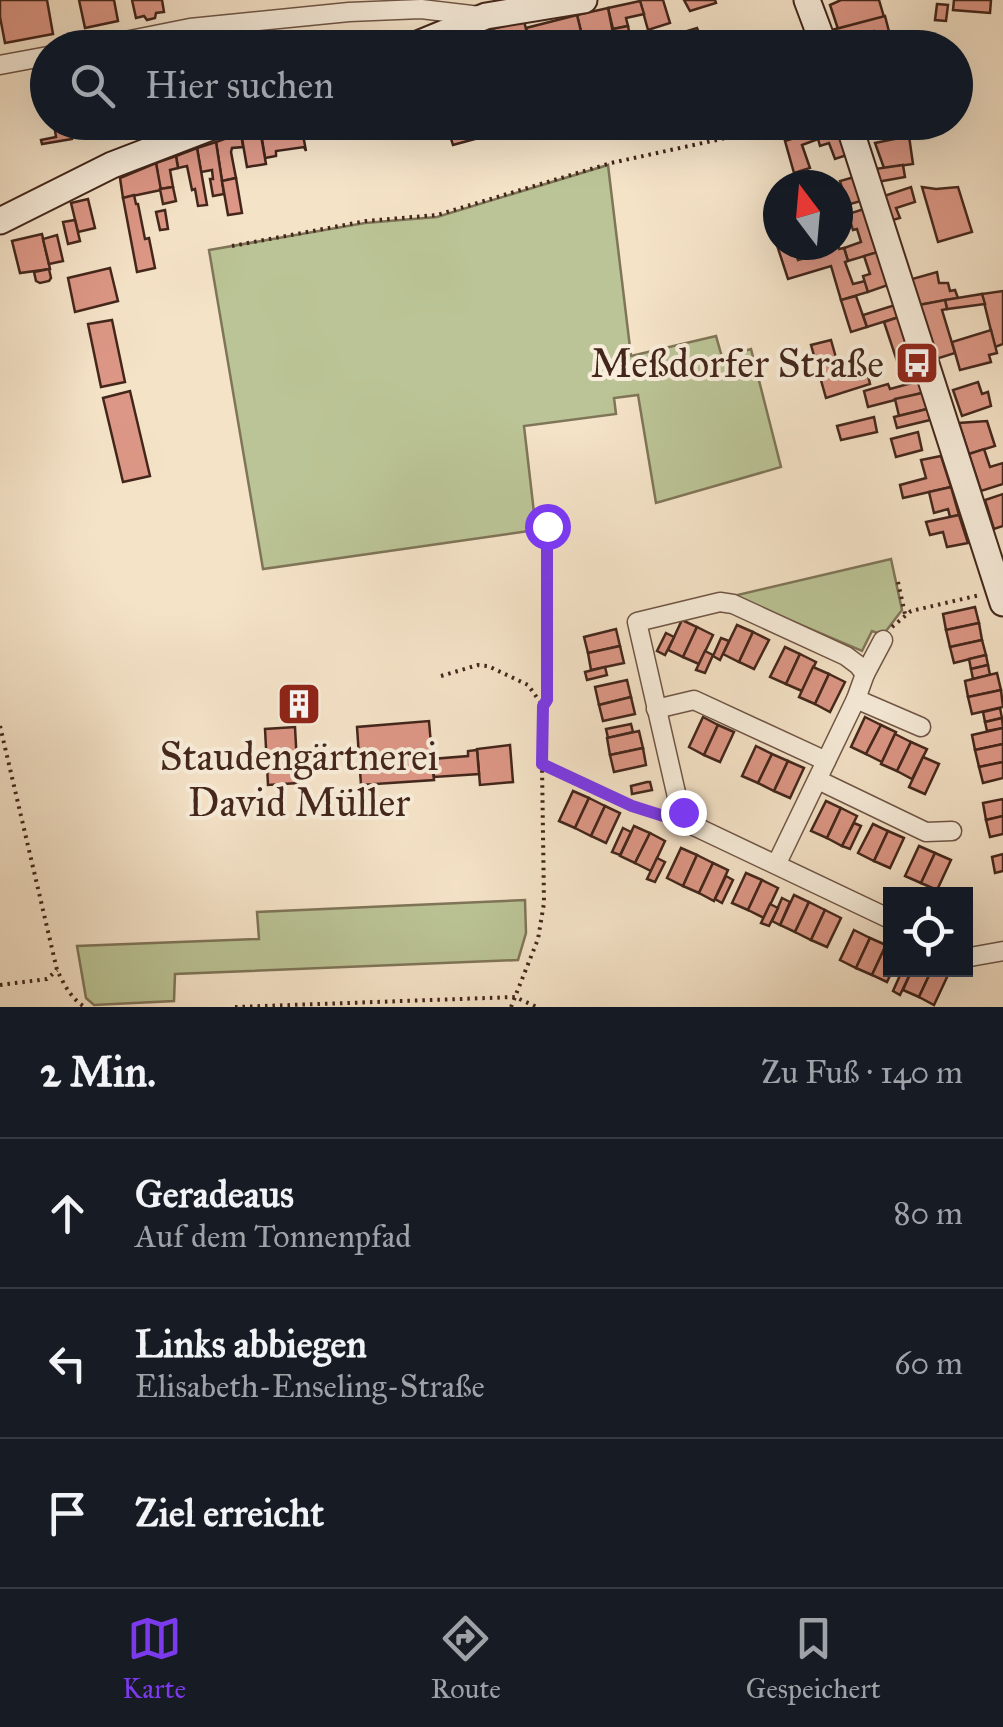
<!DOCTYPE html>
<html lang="de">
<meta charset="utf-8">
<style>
:root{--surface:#171b24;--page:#242831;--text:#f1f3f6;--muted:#9ea1a6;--line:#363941;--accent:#7c3aed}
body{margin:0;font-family:"IM FELL Great Primer",serif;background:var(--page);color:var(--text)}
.controls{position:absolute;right:30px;bottom:30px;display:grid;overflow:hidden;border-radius:0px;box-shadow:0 10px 40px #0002}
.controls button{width:90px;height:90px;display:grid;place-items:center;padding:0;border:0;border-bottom:2px solid var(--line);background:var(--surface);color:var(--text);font:50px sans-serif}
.compass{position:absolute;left:763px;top:170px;width:90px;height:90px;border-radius:50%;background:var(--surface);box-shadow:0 10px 40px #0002;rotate:344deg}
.stop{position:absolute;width:30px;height:30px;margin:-22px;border:8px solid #7c3aed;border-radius:50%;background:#fff}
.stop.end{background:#7c3aed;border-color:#fff;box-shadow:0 2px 10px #0008}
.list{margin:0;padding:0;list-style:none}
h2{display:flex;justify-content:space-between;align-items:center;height:130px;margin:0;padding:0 40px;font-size:42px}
h2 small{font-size:32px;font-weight:400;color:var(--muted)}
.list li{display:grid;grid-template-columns:65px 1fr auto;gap:30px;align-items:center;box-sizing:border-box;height:150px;padding:0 40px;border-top:2px solid var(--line)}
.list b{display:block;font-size:38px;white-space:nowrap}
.list p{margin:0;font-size:32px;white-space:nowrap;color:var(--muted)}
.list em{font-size:32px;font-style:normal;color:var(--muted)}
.icon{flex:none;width:55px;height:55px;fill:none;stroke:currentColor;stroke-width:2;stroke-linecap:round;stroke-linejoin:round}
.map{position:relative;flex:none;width:1003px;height:1007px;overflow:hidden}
.search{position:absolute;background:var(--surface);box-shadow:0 10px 40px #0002;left:30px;right:30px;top:30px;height:110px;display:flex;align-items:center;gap:25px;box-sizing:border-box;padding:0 35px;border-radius:55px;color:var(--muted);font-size:38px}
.sheet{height:580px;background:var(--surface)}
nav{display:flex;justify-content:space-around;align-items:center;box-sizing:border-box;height:140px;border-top:2px solid var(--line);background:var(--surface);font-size:28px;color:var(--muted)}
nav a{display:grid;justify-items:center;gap:5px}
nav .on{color:var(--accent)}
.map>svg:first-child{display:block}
.green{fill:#bbc496;stroke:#7f7558;stroke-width:2.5}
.building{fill:#dd9786;stroke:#43261b;stroke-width:2.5}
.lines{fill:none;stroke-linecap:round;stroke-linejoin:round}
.street-casing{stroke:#705546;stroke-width:21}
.secondary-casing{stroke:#43261b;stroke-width:29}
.path{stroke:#43261b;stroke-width:4;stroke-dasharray:2.5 5;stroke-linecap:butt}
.street{stroke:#f8eddb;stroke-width:18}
.secondary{stroke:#f8eddb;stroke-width:25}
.route{stroke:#7c3aed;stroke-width:12}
.labels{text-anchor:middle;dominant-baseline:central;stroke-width:8;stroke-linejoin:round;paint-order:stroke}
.poi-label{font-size:40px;fill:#43261b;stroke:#f8eddb;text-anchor:end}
</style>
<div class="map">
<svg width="1003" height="1007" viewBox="0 0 1003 1007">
<rect width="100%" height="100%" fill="#f5e3c8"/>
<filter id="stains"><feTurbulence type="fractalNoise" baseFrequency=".002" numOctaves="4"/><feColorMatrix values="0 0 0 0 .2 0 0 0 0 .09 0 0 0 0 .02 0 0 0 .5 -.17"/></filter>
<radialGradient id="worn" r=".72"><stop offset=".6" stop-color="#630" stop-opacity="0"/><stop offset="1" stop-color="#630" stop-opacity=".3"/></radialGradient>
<g class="green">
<polygon points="608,165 631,356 716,336 722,357 751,349 781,467 656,503 638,395 614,398 616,414 524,426 536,530 263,569 209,250 365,223 437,217"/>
<polygon points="891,559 902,610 883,635 872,631 862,651 733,596"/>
<polygon points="525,900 526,933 518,960 175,974 174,1001 94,1005 86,998 77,946 259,939 257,912"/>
</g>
<g class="building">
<polygon points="0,0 47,0 53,34 5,43 0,17"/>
<polygon points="79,0 114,0 118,21 85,28"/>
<polygon points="132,0 162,0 164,12 156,13 155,18 147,20 144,16 136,18"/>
<polygon points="642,0 663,0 670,23 648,30 640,1"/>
<polygon points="684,0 715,0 716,3 690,11"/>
<polygon points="841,0 879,0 884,17 838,29 830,5"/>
<polygon points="954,0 991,0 990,13 953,10"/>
<polygon points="640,1 644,14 626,18 628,26 613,29 608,8"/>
<polygon points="937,4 948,5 946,21 935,20"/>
<polygon points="608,8 616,48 585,48 577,15"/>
<polygon points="577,15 585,48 531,48 526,28"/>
<polygon points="885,16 893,47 878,48 874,31 843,40 845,48 837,48 832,30"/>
<polygon points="524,21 527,33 467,48 464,36"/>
<polygon points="628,26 632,47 616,48 613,29"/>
<polygon points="697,28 705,48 681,48 677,34"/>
<polygon points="527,33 531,47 519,48 516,36"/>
<polygon points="809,34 814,48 770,48"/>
<polygon points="69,122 72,139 42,144 41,140 56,137 54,124"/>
<polygon points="318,122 331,122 333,134 321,137"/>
<polygon points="331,122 361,122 362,129 333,134"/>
<polygon points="468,122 478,122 482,137 453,145 448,129"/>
<polygon points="564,122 587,122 589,128 559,136 556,124"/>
<polygon points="809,122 838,122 838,124 812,132"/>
<polygon points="301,124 306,151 304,147 276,151 276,156 265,158 260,127 271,125 272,129"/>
<polygon points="838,124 847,155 835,159 829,143 820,146 818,139 802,145 810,168 794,173 785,141"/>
<polygon points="260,130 266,164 247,167 241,133"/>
<polygon points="241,133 243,147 232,148 231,152 236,178 222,181 216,142"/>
<polygon points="909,136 913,164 884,168 875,143"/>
<polygon points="216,142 224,194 213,196 210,179 213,179 212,170 201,172 197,148"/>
<polygon points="197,148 207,205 198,206 195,189 192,190 187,166 178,168 176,156"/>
<polygon points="176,156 178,168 170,170 173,187 160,189 156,163"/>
<polygon points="156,163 161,190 123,198 120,178"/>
<polygon points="903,165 905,177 877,182 875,169"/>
<polygon points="854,177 861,201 847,205 840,181"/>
<polygon points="236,178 242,213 228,215 222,181"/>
<polygon points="173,187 176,201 163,204 160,189"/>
<polygon points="911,187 915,202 896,208 900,218 889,221 881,197"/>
<polygon points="922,187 936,189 958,187 972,232 938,242"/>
<polygon points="134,195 136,204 138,204 145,239 149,238 155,268 137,272 123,198"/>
<polygon points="88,199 95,228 78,232 71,203"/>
<polygon points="864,209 878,252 848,261 844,248 861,242 857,229 853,230 848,214"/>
<polygon points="165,210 168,229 160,230 156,212"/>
<polygon points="75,220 80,241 68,244 63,222"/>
<polygon points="42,234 50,269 20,273 12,241"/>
<polygon points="57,235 63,261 49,264 43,239"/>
<polygon points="778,238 778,245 804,245 794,248 798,260 824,253 822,245 838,245 839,249 844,248 848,261 845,262 853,284 865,281 868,292 841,300 831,266 788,279 775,239"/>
<polygon points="878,252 888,285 868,292 863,276 870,274 864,256"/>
<polygon points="110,268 118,301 75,312 68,278"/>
<polygon points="49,269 51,278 49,281 40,283 36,281 34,272"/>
<polygon points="937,272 939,283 948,283 950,291 955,290 958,298 919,305 912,279"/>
<polygon points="1003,291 1003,344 995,347 982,294"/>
<polygon points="982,294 985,304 947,309 945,300"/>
<polygon points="856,296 867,327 851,332 841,300"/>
<polygon points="945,300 947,309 942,310 955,353 936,359 919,305"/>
<polygon points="895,305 899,317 867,327 863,315"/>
<polygon points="899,317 912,357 897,361 884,322"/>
<polygon points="112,320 125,382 101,387 88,324"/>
<polygon points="991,330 997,353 989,355 991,362 960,370 952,342"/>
<polygon points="831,340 842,379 867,371 870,384 826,398 811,345"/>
<polygon points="919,381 922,393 868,407 864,391 888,384 890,389"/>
<polygon points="978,382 982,394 988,392 991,406 962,416 953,390"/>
<polygon points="130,391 150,476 123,482 103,398"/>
<polygon points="922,393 927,409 899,416 895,399"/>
<polygon points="927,409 930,420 897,428 894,417"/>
<polygon points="874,417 877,432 841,440 837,426"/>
<polygon points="987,421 995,446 969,454 959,423"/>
<polygon points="918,432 922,450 896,457 891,439"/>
<polygon points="984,449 990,467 1003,463 1003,484 981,491 969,454"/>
<polygon points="941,456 951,487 903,498 900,485 926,478 921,460"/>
<polygon points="951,487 959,515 950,517 948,509 934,513 929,492"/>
<polygon points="1003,494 1003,526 994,529 985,500"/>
<polygon points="959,515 968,543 947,547 943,532 930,535 926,522"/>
<polygon points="975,607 979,623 946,630 943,614"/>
<polygon points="682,620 697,627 683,657 668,650"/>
<polygon points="979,623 982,640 950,647 946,630"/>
<polygon points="737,625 753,632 739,662 723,654"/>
<polygon points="697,627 713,635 699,664 683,657"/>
<polygon points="616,629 620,646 588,653 584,637"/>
<polygon points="753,632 769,640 754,669 739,662"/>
<polygon points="666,633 674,637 665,655 657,651"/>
<polygon points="721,638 729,641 720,660 713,656"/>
<polygon points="982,640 986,655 954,663 950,647"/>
<polygon points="620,646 624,663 591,670 588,653"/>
<polygon points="785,647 800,654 786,684 770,677"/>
<polygon points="705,651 713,655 705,673 696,670"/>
<polygon points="800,654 816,662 802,691 786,684"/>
<polygon points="986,655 988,665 971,669 969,659"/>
<polygon points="988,665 990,675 973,679 971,669"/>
<polygon points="605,667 607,675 587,680 585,672"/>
<polygon points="813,667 829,674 815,704 799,697"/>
<polygon points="997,673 1001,690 968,697 965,681"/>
<polygon points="829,674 845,682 830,712 815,704"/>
<polygon points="627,680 631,697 599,705 595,687"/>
<polygon points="1001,690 1003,707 972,714 968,697"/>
<polygon points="313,693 316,711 285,716 283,697"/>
<polygon points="631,697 635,714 603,721 599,705"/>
<polygon points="1000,708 1002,718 985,722 983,712"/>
<polygon points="703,717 718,725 704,755 689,747"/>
<polygon points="865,717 881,725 866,754 851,747"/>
<polygon points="1002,718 1003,728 987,731 985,722"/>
<polygon points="429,721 434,780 361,785 357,727"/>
<polygon points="631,724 633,732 608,738 606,729"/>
<polygon points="718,725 734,732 720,762 704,755"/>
<polygon points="881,725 896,732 882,762 866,754"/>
<polygon points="295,727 298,783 268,785 265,729"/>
<polygon points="1003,728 1003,744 975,750 972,735"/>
<polygon points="639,731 643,748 610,755 607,738"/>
<polygon points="895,734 911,742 897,771 881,764"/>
<polygon points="911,742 927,749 912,779 897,771"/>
<polygon points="1003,744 1003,762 979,767 975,750"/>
<polygon points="510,745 513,782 480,785 477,749"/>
<polygon points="756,746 772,754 758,783 742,776"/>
<polygon points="643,748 646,765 614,772 610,755"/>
<polygon points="477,750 479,774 434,777 432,759 468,756 468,751"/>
<polygon points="772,754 788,761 774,791 758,783"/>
<polygon points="923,757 939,764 925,794 909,787"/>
<polygon points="788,761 804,768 790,798 774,791"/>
<polygon points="1003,762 1003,778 983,783 979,767"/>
<polygon points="647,782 650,782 652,790 632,794 631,786"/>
<polygon points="573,791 589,798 575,828 559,821"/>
<polygon points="589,798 605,806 591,836 575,828"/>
<polygon points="1003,799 1003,816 986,820 983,803"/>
<polygon points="826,801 841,808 827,838 811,831"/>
<polygon points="605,806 620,813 606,843 591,836"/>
<polygon points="841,808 857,816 842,846 827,838"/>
<polygon points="1003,816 1003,834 990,837 986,820"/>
<polygon points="854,823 861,826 850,849 842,846"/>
<polygon points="873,824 888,831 874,861 858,853"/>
<polygon points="634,826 650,833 635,863 620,856"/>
<polygon points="623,828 631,832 620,855 612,852"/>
<polygon points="888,831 904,838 890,868 874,861"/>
<polygon points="650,833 665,841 651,871 635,863"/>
<polygon points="919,846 935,853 921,883 905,876"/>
<polygon points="681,848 697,855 683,886 667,878"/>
<polygon points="935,853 951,860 937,890 921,883"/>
<polygon points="1003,854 1003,871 995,873 992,857"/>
<polygon points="697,855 713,863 699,893 683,886"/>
<polygon points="657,858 665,862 655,882 647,879"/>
<polygon points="713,863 728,870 714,901 699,893"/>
<polygon points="746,873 762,880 748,910 732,903"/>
<polygon points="726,876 733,880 722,903 715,899"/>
<polygon points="762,880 778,888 764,918 748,910"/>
<polygon points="794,895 809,902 795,932 780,925"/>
<polygon points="782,898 790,902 780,925 772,921"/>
<polygon points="809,902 825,910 811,940 795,932"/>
<polygon points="770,904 778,908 769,926 761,923"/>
<polygon points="825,910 841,918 827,947 811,940"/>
<polygon points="854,930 870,938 856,968 840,960"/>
<polygon points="870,938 886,945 872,975 856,968"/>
<polygon points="886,945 890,947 890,969 893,969 887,982 872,975"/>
<polygon points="912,969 932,969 919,997 903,990"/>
<polygon points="932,969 948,975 934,1005 919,997"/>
<polygon points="901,973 909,976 900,995 893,991"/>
</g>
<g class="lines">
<defs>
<g id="street">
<polyline points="90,48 190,28 349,12 421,9 480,16"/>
<polyline points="0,65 48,56"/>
<polyline points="865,674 883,640"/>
<polyline points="856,699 921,727"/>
<polyline points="656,709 694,700 826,761"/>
<polyline points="818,780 926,832 952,831"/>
<polyline points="777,863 856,699 865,674 858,665 846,656 733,604 720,602 637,622 677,797 683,813 692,825 890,919"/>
<polyline points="966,955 970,957 1003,951"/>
</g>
<g id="secondary">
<polyline points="807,0 825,48"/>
<polyline points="408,48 486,16 584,0"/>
<polyline points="848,122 1003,603"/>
<polyline points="0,221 112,165 224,122"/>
</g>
</defs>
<use href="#street" class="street-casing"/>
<use href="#secondary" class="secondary-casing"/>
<g class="path">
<polyline points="232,246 366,221 437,215 611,163 744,134 765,122"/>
<polyline points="898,582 905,614"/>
<polyline points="892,627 911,611 980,595"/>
<polyline points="441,676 478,665 488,666 528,685 543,706"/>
<path d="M0,726L57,970C64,984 71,999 85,1007"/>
<polyline points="544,765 632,806 664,816"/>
<polyline points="0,985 47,979 57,970"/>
<polyline points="235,1007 515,997 537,1007"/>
<polyline points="511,1007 538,939 544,903 542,764 543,706 547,700 547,525"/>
</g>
<use href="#street" class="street"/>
<use href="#secondary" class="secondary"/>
</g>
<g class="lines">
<polyline class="route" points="547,526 547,700 543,706 542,764 632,806 692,825 683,812"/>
</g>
<defs>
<symbol id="bus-square" viewBox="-11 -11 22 22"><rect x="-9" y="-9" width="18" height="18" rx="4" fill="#8f2418" stroke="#f8eddb"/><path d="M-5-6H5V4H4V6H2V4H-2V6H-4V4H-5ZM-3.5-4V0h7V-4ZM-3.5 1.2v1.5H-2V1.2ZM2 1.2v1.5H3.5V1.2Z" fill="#fff"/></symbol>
<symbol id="building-square" viewBox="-11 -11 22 22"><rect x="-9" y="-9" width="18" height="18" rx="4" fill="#8f2418" stroke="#f8eddb"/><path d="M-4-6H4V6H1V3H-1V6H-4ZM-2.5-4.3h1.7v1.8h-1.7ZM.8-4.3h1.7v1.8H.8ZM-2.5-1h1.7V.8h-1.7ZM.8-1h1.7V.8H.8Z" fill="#fff"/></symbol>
</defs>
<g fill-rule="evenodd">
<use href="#bus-square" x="892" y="338" width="50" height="50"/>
<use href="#building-square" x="274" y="679" width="50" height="50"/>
</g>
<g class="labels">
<g class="poi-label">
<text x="884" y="363">Meßdorfer Straße</text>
<text x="299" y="756" text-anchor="middle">Staudengärtnerei<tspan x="299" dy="46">David Müller</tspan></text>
</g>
</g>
<rect width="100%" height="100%" filter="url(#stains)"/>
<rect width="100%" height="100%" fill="url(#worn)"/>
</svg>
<div class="controls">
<button><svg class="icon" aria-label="locate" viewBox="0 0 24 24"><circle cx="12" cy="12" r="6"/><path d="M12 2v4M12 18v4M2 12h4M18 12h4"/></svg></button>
</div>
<svg class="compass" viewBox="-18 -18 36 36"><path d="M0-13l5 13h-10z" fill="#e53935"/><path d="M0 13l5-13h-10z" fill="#9ea1a6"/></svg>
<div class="stop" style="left:547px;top:526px"></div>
<div class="stop end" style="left:683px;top:812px"></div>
<div class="search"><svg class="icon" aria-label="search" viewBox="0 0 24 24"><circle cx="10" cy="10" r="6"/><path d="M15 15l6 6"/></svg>Hier suchen</div>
</div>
<section class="sheet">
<h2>2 Min.<small>Zu Fuß · 140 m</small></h2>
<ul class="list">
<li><svg class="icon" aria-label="ahead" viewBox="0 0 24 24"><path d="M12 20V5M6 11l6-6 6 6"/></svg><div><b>Geradeaus</b><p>Auf dem Tonnenpfad</p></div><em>80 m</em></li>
<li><svg class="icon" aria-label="left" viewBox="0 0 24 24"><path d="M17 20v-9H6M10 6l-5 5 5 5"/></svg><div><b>Links abbiegen</b><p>Elisabeth-Enseling-Straße</p></div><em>60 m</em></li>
<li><svg class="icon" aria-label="arrive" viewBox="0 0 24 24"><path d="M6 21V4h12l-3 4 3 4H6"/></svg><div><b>Ziel erreicht</b></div></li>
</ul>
</section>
<nav>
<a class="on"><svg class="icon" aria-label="map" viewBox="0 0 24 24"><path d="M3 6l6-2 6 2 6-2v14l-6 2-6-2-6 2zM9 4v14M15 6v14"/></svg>Karte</a>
<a><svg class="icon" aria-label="directions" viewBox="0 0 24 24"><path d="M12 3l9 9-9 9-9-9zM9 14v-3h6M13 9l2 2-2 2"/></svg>Route</a>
<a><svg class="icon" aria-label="saved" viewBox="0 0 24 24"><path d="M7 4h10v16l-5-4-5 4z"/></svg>Gespeichert</a>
</nav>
